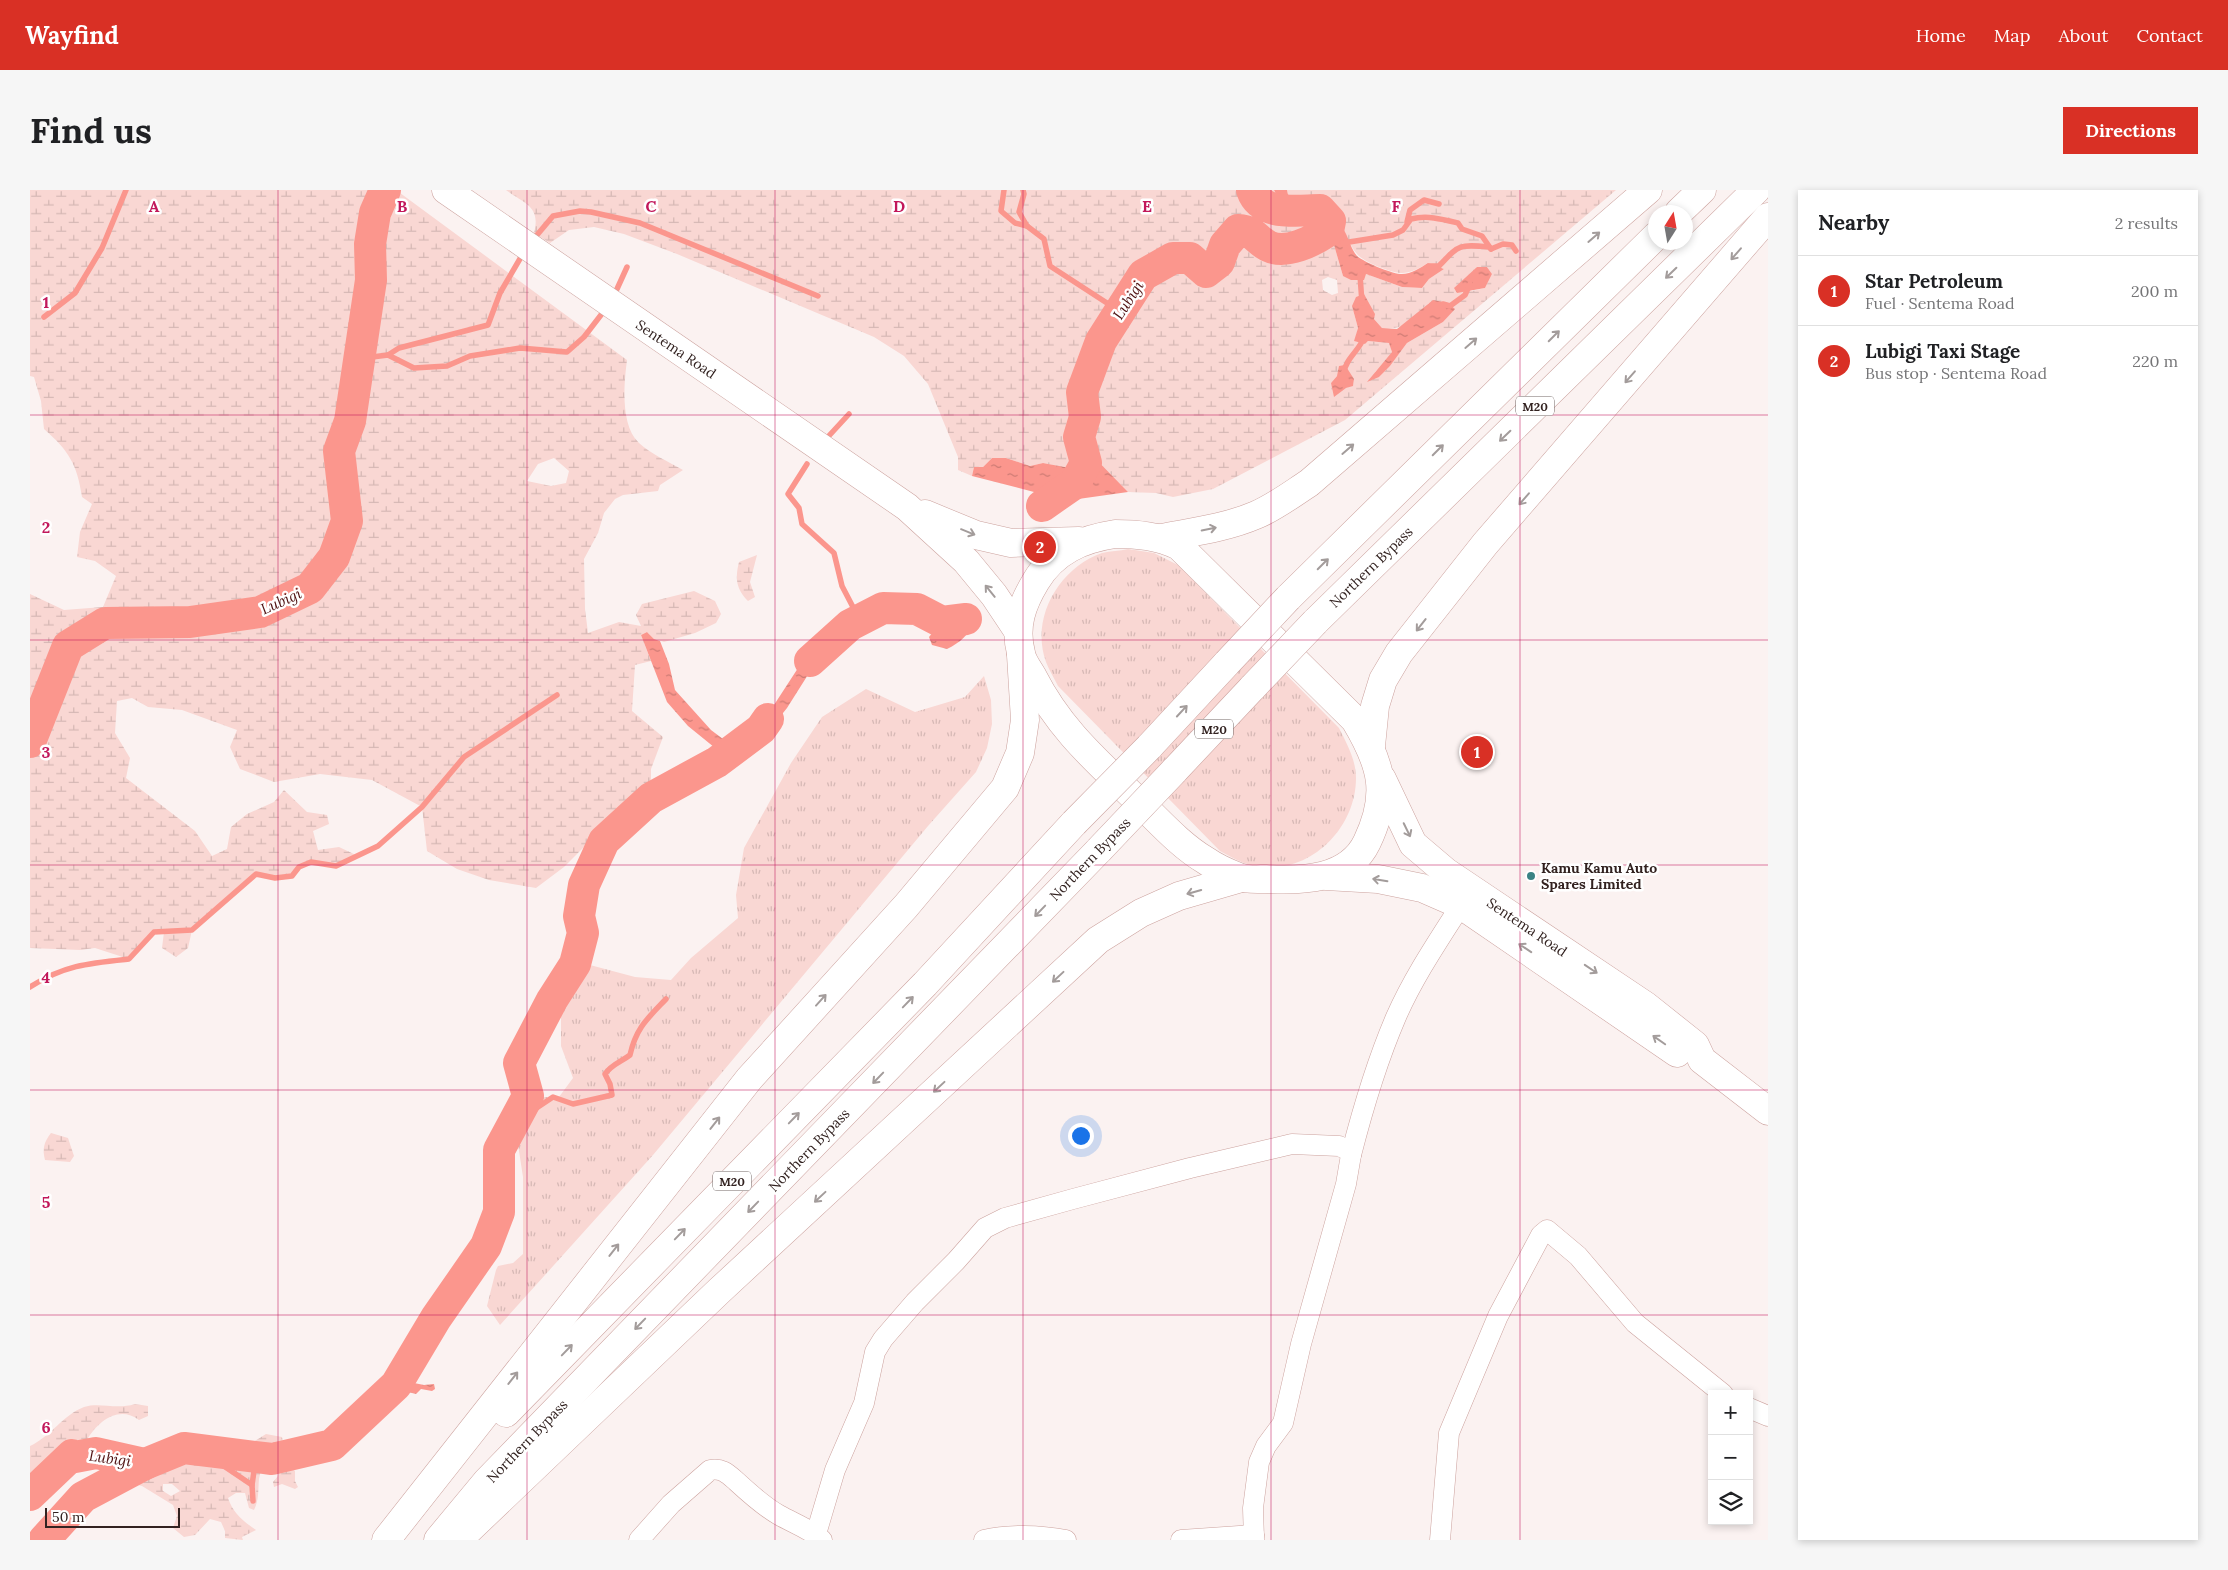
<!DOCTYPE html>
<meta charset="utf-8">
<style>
:root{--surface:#fff;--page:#f6f6f6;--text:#202124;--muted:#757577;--line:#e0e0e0;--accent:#d93025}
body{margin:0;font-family:Lora,serif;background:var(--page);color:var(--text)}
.controls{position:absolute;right:15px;bottom:15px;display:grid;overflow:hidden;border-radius:0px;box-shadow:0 2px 8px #0003}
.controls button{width:45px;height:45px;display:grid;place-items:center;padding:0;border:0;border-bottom:1px solid var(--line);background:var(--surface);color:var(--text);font:25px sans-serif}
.compass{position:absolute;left:1618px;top:15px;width:45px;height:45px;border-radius:50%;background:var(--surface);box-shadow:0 2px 8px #0003;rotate:11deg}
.scale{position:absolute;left:15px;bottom:12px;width:135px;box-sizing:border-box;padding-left:5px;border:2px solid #322220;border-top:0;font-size:14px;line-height:18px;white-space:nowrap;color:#322220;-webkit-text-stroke:4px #fff;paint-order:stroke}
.you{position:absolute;left:1050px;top:945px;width:18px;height:18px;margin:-12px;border:4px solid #fff;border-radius:50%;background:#1a73e8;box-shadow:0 0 0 8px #1a73e833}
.badge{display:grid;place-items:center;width:32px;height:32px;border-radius:50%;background:var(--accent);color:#fff;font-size:16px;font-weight:700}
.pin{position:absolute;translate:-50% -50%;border:2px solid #fff;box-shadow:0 1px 5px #0006}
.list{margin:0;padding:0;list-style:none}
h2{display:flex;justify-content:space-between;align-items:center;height:65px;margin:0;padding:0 20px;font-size:21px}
h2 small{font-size:16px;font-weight:400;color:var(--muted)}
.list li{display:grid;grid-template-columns:32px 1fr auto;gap:15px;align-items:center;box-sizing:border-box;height:70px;padding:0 20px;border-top:1px solid var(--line)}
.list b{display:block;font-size:19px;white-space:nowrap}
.list p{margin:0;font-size:16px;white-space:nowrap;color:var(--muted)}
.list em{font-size:16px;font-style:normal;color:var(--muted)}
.icon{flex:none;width:28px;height:28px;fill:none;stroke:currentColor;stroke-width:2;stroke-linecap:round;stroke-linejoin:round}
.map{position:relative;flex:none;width:1738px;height:1350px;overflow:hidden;border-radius:0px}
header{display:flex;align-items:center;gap:30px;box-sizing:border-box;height:70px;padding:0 25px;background:var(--accent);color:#fff}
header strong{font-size:24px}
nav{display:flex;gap:28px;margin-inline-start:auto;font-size:18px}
.intro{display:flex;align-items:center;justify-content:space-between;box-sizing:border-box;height:120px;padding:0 30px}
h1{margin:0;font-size:35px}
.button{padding:12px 22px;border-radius:0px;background:var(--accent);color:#fff;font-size:18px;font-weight:700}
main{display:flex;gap:30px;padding:0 30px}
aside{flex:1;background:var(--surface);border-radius:0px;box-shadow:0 2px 8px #0003}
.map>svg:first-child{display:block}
.grass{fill:url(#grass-tufts)}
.wetland{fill:url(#wetland-marsh);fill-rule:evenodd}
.water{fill:url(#water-ripples)}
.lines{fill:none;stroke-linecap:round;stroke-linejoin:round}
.stream{stroke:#fb968d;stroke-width:5.5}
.river{stroke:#fb968d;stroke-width:32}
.minor-casing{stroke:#cca29e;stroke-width:21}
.secondary-casing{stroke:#cca29e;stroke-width:29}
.motorway-casing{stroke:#cca29e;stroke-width:29}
.minor{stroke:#fff;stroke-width:20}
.secondary{stroke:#fff;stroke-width:28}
.motorway{stroke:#fff;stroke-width:28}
.motorway-bridge-casing{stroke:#cca29e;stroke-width:29;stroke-linecap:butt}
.motorway-bridge{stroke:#fff;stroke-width:28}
.oneway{stroke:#a39c9b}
.grid{fill:none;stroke:#c2185b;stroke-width:1;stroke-opacity:0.55}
.poi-dot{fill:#3a8384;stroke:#fff;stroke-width:2}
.labels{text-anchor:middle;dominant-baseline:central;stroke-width:5;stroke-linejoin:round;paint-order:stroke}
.shield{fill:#fff;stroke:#706463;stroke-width:1}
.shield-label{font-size:12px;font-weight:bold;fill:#322220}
.street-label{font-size:14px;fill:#322220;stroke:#fff}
.poi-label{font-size:14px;font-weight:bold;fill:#322220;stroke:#fff;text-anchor:start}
.water-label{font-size:15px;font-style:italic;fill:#4e1010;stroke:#fff}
.grid-label{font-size:16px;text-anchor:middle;font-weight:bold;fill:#c2185b;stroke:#fff;stroke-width:5;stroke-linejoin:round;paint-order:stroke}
</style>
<header>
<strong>Wayfind</strong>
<nav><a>Home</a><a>Map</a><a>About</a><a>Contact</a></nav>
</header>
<div class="intro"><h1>Find us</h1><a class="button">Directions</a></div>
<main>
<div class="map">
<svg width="1738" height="1350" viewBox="0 0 1738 1350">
<defs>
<pattern id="grass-tufts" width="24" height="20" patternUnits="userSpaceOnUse" patternTransform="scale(1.25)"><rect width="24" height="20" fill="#f9d7d3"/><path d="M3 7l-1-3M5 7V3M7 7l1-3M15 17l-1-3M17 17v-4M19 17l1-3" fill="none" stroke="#d6b8b5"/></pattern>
<pattern id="wetland-marsh" width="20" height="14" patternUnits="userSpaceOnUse" patternTransform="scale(1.25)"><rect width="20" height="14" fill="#f9d7d3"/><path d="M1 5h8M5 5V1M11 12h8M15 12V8" fill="none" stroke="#d6b8b5"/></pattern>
<pattern id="water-ripples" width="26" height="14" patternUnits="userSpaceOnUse" patternTransform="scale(1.25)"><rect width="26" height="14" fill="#fb968d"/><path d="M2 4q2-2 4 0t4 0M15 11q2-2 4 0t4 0" fill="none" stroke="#cc7a73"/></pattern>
</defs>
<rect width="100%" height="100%" fill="#fbf2f1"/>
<g class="grass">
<path d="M1098,359L1124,363L1148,375L1309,538C1317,554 1326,570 1326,588C1326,644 1270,693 1214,673C1206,670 1198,665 1190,661L1028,496C1024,488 1019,480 1016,472C1000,428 1029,378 1072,363C1080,361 1090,361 1098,359Z"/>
<polygon points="954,486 961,510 962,534 957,558 946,582 898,636 623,965 470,1135 457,1116 466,1080 468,1076 483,1073 493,1064 493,987 487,948 502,907 529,907 543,888 531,856 531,828 527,794 560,775 605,787 641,790 661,768 708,728 706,705 714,658 761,573 792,527 836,499 885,522 935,507"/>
</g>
<g class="wetland">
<path d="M0,0H366L597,170C594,193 590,235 609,253C621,264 639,272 653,280L630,295L628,301L593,305L585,309L574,323L568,343L554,369L555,419L558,443L589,432L611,436L606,425L612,414L664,401L685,411L691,424L686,433L665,443L634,452L624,449L617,442L611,445L621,471L605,475L602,521L633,547L621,579V608L574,651L559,652L534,677L506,698L459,690L427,679L397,661L392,617L342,590L290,584L244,592L210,579L200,557L207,540L152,520L118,517L102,508L87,511L85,543L100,568L96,588L165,641L182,666L197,659L201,637L217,624L244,612L254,600L277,622L297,625L299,634L283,641L288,660L309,657L328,666C321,669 312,675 305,676C285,679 278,663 262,686L245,688L226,684L162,740L158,758L146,767L132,758L134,742H125L99,769L65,758L50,760L0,758V404L34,420L73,417L86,386L65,371L47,367L50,342L62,314L52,307C47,274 39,261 14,239L11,211L4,187L0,186ZM524,268L539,281L536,293L521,296L497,291L508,274Z"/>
<path d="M476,0H1209L1210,5L1247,31C1262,23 1276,27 1291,33V40L1304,55L1313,86L1336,84L1372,97L1392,98L1399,89L1414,79L1398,73C1390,78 1383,82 1373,83C1364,84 1333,72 1327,64C1318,54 1317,41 1305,33C1297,27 1288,18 1280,15C1269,11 1258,15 1257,0H1586L1315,230L1183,299L1143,307L1126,303L1098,302L1061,264L1050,260L1053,268L1040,278L1013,273L1000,276L976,268H962L953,277H944L942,286L928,280V267L898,194L874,166L844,147L647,64L594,44L564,37L539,40L520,53L504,43C511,16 495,14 476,0ZM1245,49L1258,51L1272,49L1279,58L1248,68L1251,63ZM1447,77H1457L1462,84L1455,98L1442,101L1438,100ZM1298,87L1307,90L1308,103L1302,105L1293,100L1292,90ZM1399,113L1424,119L1413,132L1377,153L1360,176L1349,187L1345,182L1355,173L1362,162L1360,153L1338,151L1335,154L1325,151L1328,138L1322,116L1344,129L1352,138C1379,140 1379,129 1399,113ZM1307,186L1324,189L1323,195L1316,198L1301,193Z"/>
<polygon points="1227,0 1244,0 1251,13 1247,15 1229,6"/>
<path d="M727,365L720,392L725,407L718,411C706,399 705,388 709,372Z"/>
<path d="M21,943L38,948L44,966L40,972L15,970C12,959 14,952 21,943Z"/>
<path d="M105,1214L118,1216V1226L109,1230C89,1215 68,1231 57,1250H74L93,1256L107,1267L149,1276L165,1270L168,1256C200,1261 209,1262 236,1244L252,1247L253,1252C244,1262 231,1274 229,1289C228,1300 229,1310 224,1320L219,1318L215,1303H206L198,1308C203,1323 213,1331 226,1340L212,1347L213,1350L195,1348V1341L191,1332L180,1329L165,1345L154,1347L143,1338L147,1326L143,1315L112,1296L101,1293L80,1280L68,1269L45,1267L17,1299L0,1313V1256C20,1247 33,1225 54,1217C70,1212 86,1220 105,1214ZM133,1294H142L150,1301L141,1306L133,1301Z"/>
<polygon points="259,1277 265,1281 265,1291 268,1297 265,1299 252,1294 244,1297 243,1292 248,1286 248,1278"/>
</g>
<g class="water">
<path d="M1209,0H1227L1229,6L1247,15L1250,12L1244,0H1257C1259,19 1284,13 1297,22C1303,26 1312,36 1315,42C1319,49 1321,59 1327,66C1334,72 1360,83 1370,84C1380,85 1390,78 1398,73L1414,79L1399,89L1392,98L1372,97L1336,84L1334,90H1321L1313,86L1304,55L1291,40V33C1281,29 1268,23 1257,25C1253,26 1250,30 1247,31C1227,35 1213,17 1209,0Z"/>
<path d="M1244,49C1258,51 1270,49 1284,51L1279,58L1248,68L1251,63Z"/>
<polygon points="1447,77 1457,77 1462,84 1455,98 1427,103 1424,98"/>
<polygon points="1334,104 1345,124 1344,129 1352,138 1367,139 1403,110 1418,113 1425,119 1413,132 1377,153 1360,176 1349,187 1337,192 1362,162 1359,153 1338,151 1335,154 1324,151 1328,138 1322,116 1326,107"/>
<polygon points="1315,175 1324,189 1323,196 1316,198 1304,207 1301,193 1307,186 1309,176"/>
<polygon points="1050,259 1061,264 1098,302 1034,311 1019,319 1004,308 1004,302 942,286 944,277 953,277 962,268 976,268 1000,276 1013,273 1040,278 1052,268"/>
<path d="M929,423L943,431C940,445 929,453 917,459L902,455L899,447L917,425Z"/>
<polygon points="810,430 814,433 813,441 799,462 781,480 757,518 733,548 711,562 695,566 658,536 637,512 611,445 617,442 624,449 630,451 639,474 645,500 681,540 705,558 720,539 731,531 744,515 770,475 804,440"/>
<polygon points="478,943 480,956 469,997 460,982 457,967 467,952"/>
<path d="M469,1007C477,1021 473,1029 462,1040L460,1029Z"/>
<polygon points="430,1093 427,1113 395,1146 399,1157 399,1165 377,1175 380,1164 394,1146 400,1117 409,1105"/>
<polygon points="374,1181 379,1192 394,1195 404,1194 405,1199 402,1201 391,1199 386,1204 374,1201 350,1220 340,1220 349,1195"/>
</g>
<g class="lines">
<g class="stream">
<polyline points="974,0 971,21 985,33 997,36"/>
<polyline points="993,0 994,4 989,22 997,36 1014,49 1020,76 1080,115 1088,124"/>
<polyline points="1238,0 1249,20"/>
<polyline points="1377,32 1380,20 1394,10 1409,14"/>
<polyline points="507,45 523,26 550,21 561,22 610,33 788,106"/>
<path d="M1313,53L1363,45L1373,40L1381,29C1397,25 1412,29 1428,33L1432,39L1452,46L1461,59L1473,54L1482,55L1486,61"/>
<path d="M1399,76H1409C1429,55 1428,54 1459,57L1461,59"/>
<polyline points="1330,85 1332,113"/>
<polyline points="587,99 597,77"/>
<polyline points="1413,114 1420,116 1435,105 1440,94"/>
<polyline points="14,127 45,103 72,58 96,0"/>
<polyline points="358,165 369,158 458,135 470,103 491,67"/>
<polyline points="328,175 342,167 358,165 384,178 417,176 440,166 490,158 537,162 554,147 574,121"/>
<path d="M1314,182C1316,168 1330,160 1334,147"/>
<polyline points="796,249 819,224"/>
<polyline points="777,274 758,304 769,318 772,334 804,363 812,396 824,419 825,432"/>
<path d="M0,797C34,775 60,773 99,769L124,742L162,740L226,684L245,688L262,686L269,677L281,672L306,676L348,656L392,617L434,567L527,505"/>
<path d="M490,921L505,919L523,907L543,914L582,905L580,894L575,884C582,874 591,872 600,865C606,838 617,829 636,809"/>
<polyline points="170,1260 222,1295 223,1311"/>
<polyline points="222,1295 226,1267"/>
</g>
<g class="river">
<path d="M1012,316L1045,293L1056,273L1049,247L1055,227L1052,202L1071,151L1113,85L1143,68H1160L1176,82L1189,72L1195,55L1208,40C1225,41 1225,49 1238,56C1256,65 1283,51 1298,41L1300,31L1290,20C1268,20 1231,27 1222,0"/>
<polyline points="780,471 820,435 853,418 887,419 912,432 936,429"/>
<polyline points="0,552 38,456 75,433 160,432 230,422 280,398 304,367 317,331 309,261 320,231 341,90 340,54 345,23 355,0"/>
<polyline points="0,1305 42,1265 45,1267 66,1263 115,1274"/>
<polyline points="14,1350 53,1307 115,1274 154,1258 242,1269 302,1255 366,1195 406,1128 456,1056 469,1022 469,960 498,906 489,873 522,810 545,774 553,743 549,726 554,695 574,651 621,608 687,572 731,539 738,529"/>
</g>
<defs>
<g id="minor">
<path d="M1321,965C1333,918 1347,871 1366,827C1383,788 1408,751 1431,715"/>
<polyline points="1719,1218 1738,1226"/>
<polyline points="786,1344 805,1280 834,1213 845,1162 853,1149 885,1112 926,1071 955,1038 975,1028 1043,1009 1160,978 1262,954 1309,956 1318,960 1321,965 1316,994 1271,1154 1253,1233 1236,1256 1229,1272 1223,1318 1224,1350"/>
<path d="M609,1350L641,1314L680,1280C692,1278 697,1283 706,1291C719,1303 733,1316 749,1325C763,1333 780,1339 792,1350"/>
<path d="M954,1350C979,1344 1010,1345 1036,1350"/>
<polyline points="1151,1350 1224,1345"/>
<polyline points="1410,1350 1419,1243 1468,1126 1511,1045 1517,1040 1548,1066 1605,1133 1693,1204"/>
</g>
<g id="secondary">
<polyline points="416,0 877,317 936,371 964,405 988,441"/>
<polyline points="895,324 946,345 981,353 1049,351"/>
<path d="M1085,344C1108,344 1128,346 1149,356L1325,530C1352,575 1360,604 1337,652C1319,690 1272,691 1236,689C1228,689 1217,690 1209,687C1198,683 1185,677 1175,670C1150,655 1130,632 1109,612C1067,571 1030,540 1003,487C999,480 992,471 991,463C984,436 992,414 1006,391C1024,361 1052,349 1085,344Z"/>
<polyline points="1352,589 1383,654 1416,682 1616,816 1665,855 1672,870 1738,921"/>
<polyline points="1296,686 1348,689 1392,698 1431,715 1647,863"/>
</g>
<g id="motorway">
<polyline points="1649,22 1672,0"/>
<path d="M1131,348C1162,342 1196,338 1226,325C1245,317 1262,304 1279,293L1618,0"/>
<polyline points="1258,408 1626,46"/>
<polyline points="1285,432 1726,0"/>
<polyline points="1341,556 1345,516 1353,490 1369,463 1455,354 1738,27"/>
<polyline points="1119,557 1197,473"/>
<polyline points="1144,581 1223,497"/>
<polyline points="476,1223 895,794 1044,633"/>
<polyline points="356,1350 719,889 876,716 975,598 990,563 995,530 991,465"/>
<polyline points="408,1350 457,1291 1069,660"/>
<polyline points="428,1350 689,1101 1068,750 1111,723 1149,706 1211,688"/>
</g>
</defs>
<use href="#minor" class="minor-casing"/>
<use href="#secondary" class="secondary-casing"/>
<use href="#motorway" class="motorway-casing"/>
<use href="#minor" class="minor"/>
<use href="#secondary" class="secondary"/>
<use href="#motorway" class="motorway"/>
<defs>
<g id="motorway-bridge">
<polyline points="1197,473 1258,408"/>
<polyline points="1223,497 1285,432"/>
<polyline points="1044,633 1119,557"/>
<polyline points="1069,660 1144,581"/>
</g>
</defs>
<use href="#motorway-bridge" class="motorway-bridge-casing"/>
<use href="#motorway-bridge" class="motorway-bridge"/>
</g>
<defs><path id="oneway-shaft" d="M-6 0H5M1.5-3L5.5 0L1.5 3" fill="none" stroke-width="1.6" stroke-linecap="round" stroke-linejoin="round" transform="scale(1.25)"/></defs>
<g class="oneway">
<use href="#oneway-shaft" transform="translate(1564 47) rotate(-41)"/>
<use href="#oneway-shaft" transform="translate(1706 64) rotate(131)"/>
<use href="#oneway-shaft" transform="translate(1641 83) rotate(136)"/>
<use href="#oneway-shaft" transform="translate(1524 146) rotate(-45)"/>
<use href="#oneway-shaft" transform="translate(1441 153) rotate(-41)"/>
<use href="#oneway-shaft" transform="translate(1600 187) rotate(131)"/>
<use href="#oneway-shaft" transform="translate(1475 246) rotate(136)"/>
<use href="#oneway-shaft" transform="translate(1318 259) rotate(-41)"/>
<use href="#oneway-shaft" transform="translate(1408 260) rotate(-45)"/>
<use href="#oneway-shaft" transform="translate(1494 309) rotate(131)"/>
<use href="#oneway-shaft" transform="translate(1179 339) rotate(-12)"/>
<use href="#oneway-shaft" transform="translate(938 342) rotate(22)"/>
<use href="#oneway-shaft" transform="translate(1293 374) rotate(-45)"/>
<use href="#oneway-shaft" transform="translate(960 401) rotate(-129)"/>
<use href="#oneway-shaft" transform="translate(1391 435) rotate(128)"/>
<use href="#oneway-shaft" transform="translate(1152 521) rotate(-47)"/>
<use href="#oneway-shaft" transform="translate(1377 640) rotate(64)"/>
<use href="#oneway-shaft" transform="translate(1350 690) rotate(-171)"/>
<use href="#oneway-shaft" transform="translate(1164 702) rotate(164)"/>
<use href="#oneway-shaft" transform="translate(1010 721) rotate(134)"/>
<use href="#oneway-shaft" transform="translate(1495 758) rotate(-146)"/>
<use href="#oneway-shaft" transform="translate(1561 779) rotate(34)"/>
<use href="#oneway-shaft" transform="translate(1028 787) rotate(137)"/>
<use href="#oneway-shaft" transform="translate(791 810) rotate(-48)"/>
<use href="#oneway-shaft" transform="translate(878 812) rotate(-46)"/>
<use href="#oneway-shaft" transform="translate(1629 850) rotate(-145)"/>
<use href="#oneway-shaft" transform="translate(848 888) rotate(134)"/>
<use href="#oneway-shaft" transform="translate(909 897) rotate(137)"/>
<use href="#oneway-shaft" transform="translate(764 928) rotate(-46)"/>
<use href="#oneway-shaft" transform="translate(685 933) rotate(-52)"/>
<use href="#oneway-shaft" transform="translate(790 1007) rotate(137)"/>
<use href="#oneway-shaft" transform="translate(723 1017) rotate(134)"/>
<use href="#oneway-shaft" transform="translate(650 1044) rotate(-46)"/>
<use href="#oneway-shaft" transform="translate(584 1060) rotate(-52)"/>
<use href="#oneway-shaft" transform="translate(610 1134) rotate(134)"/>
<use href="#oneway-shaft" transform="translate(537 1160) rotate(-46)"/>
<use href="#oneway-shaft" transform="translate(483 1188) rotate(-52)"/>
</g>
<path class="grid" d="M248,0V1350M497,0V1350M745,0V1350M993,0V1350M1241,0V1350M1490,0V1350M0,225H1738M0,450H1738M0,675H1738M0,900H1738M0,1125H1738"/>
<circle class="poi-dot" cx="1501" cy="686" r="5"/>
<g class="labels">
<g class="shield">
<rect x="1486" y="206.5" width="38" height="19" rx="4"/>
<rect x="1165" y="529.5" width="38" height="19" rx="4"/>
<rect x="683" y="981.5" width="38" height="19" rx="4"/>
</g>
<g class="shield-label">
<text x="1505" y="216">M20</text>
<text x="1184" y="539">M20</text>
<text x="702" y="991">M20</text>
</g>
<g class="street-label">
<text transform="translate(646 159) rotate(34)">Sentema Road</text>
<text transform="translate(1341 377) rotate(-44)">Northern Bypass</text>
<text transform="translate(1060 669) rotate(-46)">Northern Bypass</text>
<text transform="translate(1497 737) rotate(34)">Sentema Road</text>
<text transform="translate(779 960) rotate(-46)">Northern Bypass</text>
<text transform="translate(497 1251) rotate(-46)">Northern Bypass</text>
</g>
<g class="poi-label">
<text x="1511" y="678">Kamu Kamu Auto<tspan x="1511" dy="16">Spares Limited</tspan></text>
</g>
<g class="water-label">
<text transform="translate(1098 110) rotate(-57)">Lubigi</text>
<text transform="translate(251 411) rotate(-24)">Lubigi</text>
<text transform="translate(80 1268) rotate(8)">Lubigi</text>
</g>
</g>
<g class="grid-label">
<text x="124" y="22">A</text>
<text x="372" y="22">B</text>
<text x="621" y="22">C</text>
<text x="869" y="22">D</text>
<text x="1117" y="22">E</text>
<text x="1366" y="22">F</text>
<text x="16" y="118">1</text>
<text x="16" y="343">2</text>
<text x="16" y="568">3</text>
<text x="16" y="793">4</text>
<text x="16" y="1018">5</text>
<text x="16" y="1243">6</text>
</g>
</svg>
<div class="controls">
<button>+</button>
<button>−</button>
<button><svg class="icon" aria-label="layers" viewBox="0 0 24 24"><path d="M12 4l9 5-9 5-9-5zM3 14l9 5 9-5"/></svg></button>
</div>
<svg class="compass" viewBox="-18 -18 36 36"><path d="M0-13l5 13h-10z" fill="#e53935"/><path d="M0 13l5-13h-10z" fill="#757577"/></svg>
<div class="scale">50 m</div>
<div class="you"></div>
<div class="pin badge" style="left:1447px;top:562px">1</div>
<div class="pin badge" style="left:1010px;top:357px">2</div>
</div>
<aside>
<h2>Nearby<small>2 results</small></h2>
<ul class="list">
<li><span class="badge">1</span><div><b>Star Petroleum</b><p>Fuel · Sentema Road</p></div><em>200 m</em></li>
<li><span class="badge">2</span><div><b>Lubigi Taxi Stage</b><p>Bus stop · Sentema Road</p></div><em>220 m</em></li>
</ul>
</aside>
</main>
